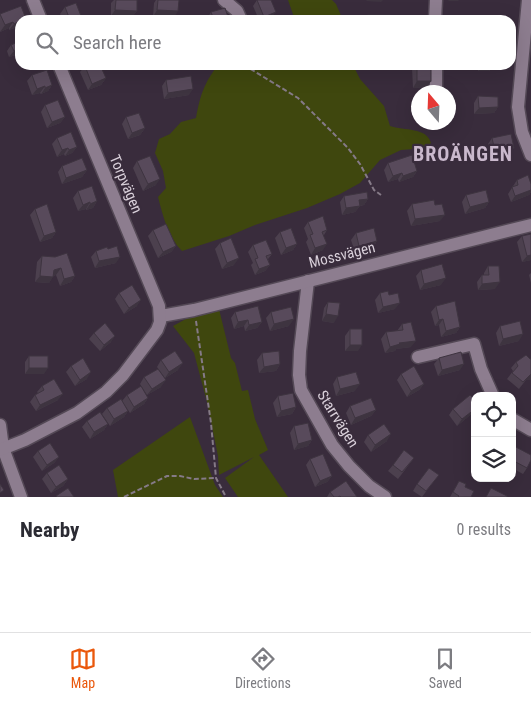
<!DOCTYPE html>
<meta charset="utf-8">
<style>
:root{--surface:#fff;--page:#f2f2f3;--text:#2b2b33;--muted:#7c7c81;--line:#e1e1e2;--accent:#ea580c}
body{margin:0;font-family:"Roboto Condensed",sans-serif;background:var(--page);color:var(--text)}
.controls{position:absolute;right:15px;bottom:15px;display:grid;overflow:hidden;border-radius:10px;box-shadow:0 5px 20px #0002}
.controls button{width:45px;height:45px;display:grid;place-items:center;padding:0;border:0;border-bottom:1px solid var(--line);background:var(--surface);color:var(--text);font:25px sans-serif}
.compass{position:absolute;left:411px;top:85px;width:45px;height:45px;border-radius:50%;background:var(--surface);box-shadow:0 5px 20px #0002;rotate:341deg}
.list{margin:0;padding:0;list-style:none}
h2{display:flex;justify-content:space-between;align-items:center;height:65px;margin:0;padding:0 20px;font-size:21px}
h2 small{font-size:16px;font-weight:400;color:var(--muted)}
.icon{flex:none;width:28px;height:28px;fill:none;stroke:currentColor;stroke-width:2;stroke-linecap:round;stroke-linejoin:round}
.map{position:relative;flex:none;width:531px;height:497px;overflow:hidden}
.search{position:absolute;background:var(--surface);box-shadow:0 5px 20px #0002;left:15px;right:15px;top:15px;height:55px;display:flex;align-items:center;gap:12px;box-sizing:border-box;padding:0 18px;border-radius:15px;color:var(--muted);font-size:19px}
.sheet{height:135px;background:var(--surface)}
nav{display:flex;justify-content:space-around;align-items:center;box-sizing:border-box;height:70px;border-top:1px solid var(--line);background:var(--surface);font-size:14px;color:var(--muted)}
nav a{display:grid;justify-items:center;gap:2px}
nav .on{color:var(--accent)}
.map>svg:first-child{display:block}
.green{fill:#3f470e}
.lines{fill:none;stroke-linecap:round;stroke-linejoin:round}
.minor-casing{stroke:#544956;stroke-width:15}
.path{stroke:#857a87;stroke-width:2;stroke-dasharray:5 2.5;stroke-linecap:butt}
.minor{stroke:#8d7d8f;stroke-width:12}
.wall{fill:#4c404e}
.shaded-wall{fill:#3e3440}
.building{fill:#584a5b;stroke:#3e3440}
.labels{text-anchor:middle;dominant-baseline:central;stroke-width:4.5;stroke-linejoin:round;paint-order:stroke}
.street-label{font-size:15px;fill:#d9d0da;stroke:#392c3c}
.district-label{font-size:20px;font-weight:bold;letter-spacing:1px;fill:#cab9cd;stroke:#392c3c}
</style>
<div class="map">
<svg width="531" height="497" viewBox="0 0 531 497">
<rect width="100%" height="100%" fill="#392c3c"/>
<g class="green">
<polygon points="288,0 332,0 336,4 343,20 295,20"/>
<path d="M218,65H353L360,79L384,106L390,126C404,131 427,127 431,143L427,148L401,150L380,160L360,183L340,194L307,208L255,225L229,236L182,251C168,237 163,216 158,197L166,188L163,171L155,153L159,139L170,134L181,122L196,118C200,96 204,83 218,65Z"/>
<polygon points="219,309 231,358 235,363 242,391 248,390 255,419 268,450 259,455 288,497 238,497 225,478 254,457 219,475 218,456 207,402 194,353 173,326 195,314"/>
<polygon points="190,417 215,485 223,497 118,497 113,470"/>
</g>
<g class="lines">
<defs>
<g id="minor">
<polyline points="33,0 41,20"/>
<polyline points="224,0 237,11 241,20"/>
<polyline points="528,0 518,107 522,132 531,155"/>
<polyline points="435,20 436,0"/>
<polyline points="436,65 436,92"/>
<polyline points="308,281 300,351 299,375 301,390 332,445 349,466 369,486 385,497"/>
<polyline points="161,316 194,310 531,225"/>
<polyline points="418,357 474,344 481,369 493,396"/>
<polyline points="512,419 531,430"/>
<polyline points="0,425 3,448 21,497"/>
<polyline points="0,450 25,440 77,413 106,392 123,375 157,330 160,322 159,306 59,65"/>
</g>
</defs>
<use href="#minor" class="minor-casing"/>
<g class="path">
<polyline points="244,65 298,98 348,148 360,164 374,190 381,195"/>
<polyline points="196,321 211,423 216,478 226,497"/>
<polyline points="124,497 167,476 180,476 194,479 216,478"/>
</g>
<use href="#minor" class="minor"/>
</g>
<g class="wall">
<polygon points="114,0 137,0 137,11 132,17 111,16 111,3"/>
<polygon points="156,0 179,0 174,18 153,17 154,3"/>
<polygon points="257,0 271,18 267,20 259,20 253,6"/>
<polygon points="65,7 81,16 78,20 63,20 60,14"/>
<polygon points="211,12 229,20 207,20 207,19"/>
<polygon points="0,14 26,19 25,20 20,20 20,26 9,30 9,28 0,32"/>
<polygon points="11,45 20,54 9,57 7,51"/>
<polygon points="414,65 431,65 431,81 427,87 413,88 412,68"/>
<polygon points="478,65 505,65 502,69 491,69 489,71 478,71"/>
<polygon points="85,66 106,78 101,85 88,90 80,72"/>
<polygon points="32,75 52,85 48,91 41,94 40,93 32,95 27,81"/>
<polygon points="166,80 189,95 164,99 162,86"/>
<polygon points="478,96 498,107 494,113 474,114 474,103"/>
<polygon points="418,104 418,118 416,107"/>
<polygon points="45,105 65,117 60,123 47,128 41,112"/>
<polygon points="126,117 145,128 140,135 128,139 122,124"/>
<polygon points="57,138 77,147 72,153 65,156 64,154 57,157 52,144"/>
<polygon points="492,138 514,148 509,154 499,157 499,155 490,157 488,144"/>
<polygon points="137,161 156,185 143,191 133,168"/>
<polygon points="388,163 417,171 413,177 399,182 398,179 388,182 384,170"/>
<polygon points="62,166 87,170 82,177 62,184 58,172"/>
<polygon points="517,180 531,184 531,192 529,195 511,202 508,194"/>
<polygon points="78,191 97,201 93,208 86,210 86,209 78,211 73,198"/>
<polygon points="466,195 489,202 485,208 465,214 462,202"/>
<polygon points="344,196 368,199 364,205 360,206 355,212 342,215 340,202"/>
<polygon points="412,204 435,205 440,221 411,226 407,211"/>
<polygon points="35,209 56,232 52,238 40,242 30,215"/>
<polygon points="308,222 327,230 324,235 323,250 311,255 306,242 308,239 304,228"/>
<polygon points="153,230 176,246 171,252 158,258 148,236"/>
<polygon points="280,232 297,244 293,250 281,255 275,238"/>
<polygon points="356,233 377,241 373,247 355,252 351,240"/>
<polygon points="531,234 531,260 522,262 517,242 522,236"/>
<polygon points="220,243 234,265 222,269 215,249"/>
<polygon points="253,245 272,254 268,259 270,265 265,271 255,275 251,265 253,263 248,252"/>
<polygon points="96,251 116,263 95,268 91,257"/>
<polygon points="42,256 75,276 71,282 60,286 56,275 53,276 49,283 35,282 37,262"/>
<polygon points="488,266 495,289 478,290 477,282 482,275 484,275 484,273"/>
<polygon points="421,270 441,285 420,290 416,276"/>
<polygon points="531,273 531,283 529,275"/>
<polygon points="119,293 137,306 124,314 115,299"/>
<polygon points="380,293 389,295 395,309 378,313 375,300"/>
<polygon points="328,302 334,323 322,321 324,308"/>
<polygon points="436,306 460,327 456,333 441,337 439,325 435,326 431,312"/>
<polygon points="235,312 262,322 257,328 245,331 244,326 234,329 231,318"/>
<polygon points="271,312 289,326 270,331 266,318"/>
<polygon points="402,324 411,347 396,349 395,351 385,353 381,339 386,332 397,331"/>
<polygon points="500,326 519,341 499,346 496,333"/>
<polygon points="350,329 358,351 345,351 345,336"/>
<polygon points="94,333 111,342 100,351 89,339"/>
<polygon points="262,353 280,364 276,371 259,373 257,360"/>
<polygon points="29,356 44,374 25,374 25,362"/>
<polygon points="439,358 460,370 438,376 434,364"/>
<polygon points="531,359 531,380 526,380 519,389 507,379 513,371 511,368 516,362"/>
<polygon points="161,360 178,370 165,378 157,367"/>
<polygon points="71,366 87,379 75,386 66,372"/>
<polygon points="401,374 424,384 419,390 407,397 397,380"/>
<polygon points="144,377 161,387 147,395 140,384"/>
<polygon points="337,377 355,391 336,396 333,384"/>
<polygon points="42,386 58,400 36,411 30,402 35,395 38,393 37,392"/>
<polygon points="127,395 148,398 144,404 130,413 122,401"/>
<polygon points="278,396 296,407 292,414 277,417 273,403"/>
<polygon points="475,400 475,411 457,426 449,415 453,409"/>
<polygon points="350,406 376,410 371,416 351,425 346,413"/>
<polygon points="107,408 128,411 124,417 110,426 102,414"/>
<polygon points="87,421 108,424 104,430 90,439 82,427"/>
<polygon points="294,426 312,440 308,446 294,450 290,433"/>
<polygon points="368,435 387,441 371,452 364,442"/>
<polygon points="512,449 527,468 523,474 512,468"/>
<polygon points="38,451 59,457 54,463 42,471 33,457"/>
<polygon points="414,458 398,479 388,471 393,465"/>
<polygon points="310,459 332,476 327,482 315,487 306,465"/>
<polygon points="47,473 68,479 63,486 51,493 42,479"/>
<polygon points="434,481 422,497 413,491 417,484"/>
<polygon points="459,481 465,487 471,497 450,497"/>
<polygon points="330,492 357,497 327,497"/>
</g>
<g class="shaded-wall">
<polygon points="367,0 383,0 381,2 366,1"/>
<polygon points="449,0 459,0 458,1 448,1"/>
<polygon points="115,10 137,11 132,17 111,16"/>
<polygon points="157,10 178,11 174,18 153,17"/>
<polygon points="276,12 271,18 267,20 262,20 264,17"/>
<polygon points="81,16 78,20 71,20"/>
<polygon points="20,21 20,26 9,30 14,24"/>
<polygon points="13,22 9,28 0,32 5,25"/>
<polygon points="20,49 20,54 9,57 14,51"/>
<polygon points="483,65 505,65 502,69 491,69 489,71 478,71"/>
<polygon points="106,78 101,85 88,90 92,84"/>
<polygon points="417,81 431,81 427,87 413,88"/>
<polygon points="52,85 48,91 41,94 45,88"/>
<polygon points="45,86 40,93 32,95 37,89"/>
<polygon points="193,89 189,95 164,99 168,93"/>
<polygon points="498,107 494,113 474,114 479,108"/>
<polygon points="65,117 60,123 47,128 52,122"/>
<polygon points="145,128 140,135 128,139 132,133"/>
<polygon points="77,147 72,153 65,156 69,150"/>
<polygon points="68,148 64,154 57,157 62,150"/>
<polygon points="514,148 509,154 499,157 503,150"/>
<polygon points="503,149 499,155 490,157 495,151"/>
<polygon points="87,170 82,177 62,184 66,178"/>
<polygon points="417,171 413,177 399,182 403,176"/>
<polygon points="402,173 398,179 388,182 393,176"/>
<polygon points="160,179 156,185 143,191 148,184"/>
<polygon points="531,190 531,192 529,195 511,202 515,196"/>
<polygon points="368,199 364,205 354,207 359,200"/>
<polygon points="97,201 93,208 86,210 90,204"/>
<polygon points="90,202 86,209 78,211 83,205"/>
<polygon points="489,202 485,208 465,214 470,207"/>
<polygon points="360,206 355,212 342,215 346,208"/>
<polygon points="445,215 440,221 411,226 415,219"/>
<polygon points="56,232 52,238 40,242 44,236"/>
<polygon points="377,241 373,247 355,252 359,246"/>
<polygon points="297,244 293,250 281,255 286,248"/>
<polygon points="327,244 323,250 311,255 315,248"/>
<polygon points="176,246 171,252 158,258 163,252"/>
<polygon points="531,255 531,260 522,262 527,256"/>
<polygon points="120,257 116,263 95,268 99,261"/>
<polygon points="239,258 234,265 222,269 227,263"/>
<polygon points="270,265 265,271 255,275 259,269"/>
<polygon points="61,268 56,275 49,277 53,277 49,283 35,282 40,276"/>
<polygon points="75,276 71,282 60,286 64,279"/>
<polygon points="446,278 441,285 420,290 424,284"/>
<polygon points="500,282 495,289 478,290 482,284"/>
<polygon points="141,300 137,306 124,314 129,308"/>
<polygon points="400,303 395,309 378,313 383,307"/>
<polygon points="326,314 338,316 334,323 322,321"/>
<polygon points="294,319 289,326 270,331 274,324"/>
<polygon points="443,319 439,325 435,326 439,320"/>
<polygon points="248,320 244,326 234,329 238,322"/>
<polygon points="262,322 257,328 245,331 249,325"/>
<polygon points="460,327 456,333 441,337 446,331"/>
<polygon points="523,334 519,341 499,346 503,339"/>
<polygon points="115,336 111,342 100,351 104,345"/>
<polygon points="416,341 411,347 396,349 395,351 385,353 390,347 399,343"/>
<polygon points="350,345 362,345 358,351 345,351"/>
<polygon points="183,363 178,370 165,378 169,372"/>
<polygon points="280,364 276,371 259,373 264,367"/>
<polygon points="464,364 460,370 438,376 442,370"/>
<polygon points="29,368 48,368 44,374 25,374"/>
<polygon points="91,372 87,379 75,386 80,380"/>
<polygon points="530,374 531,374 531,380 526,380 519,389"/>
<polygon points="166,380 161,387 147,395 152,389"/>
<polygon points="360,384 355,391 336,396 340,389"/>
<polygon points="424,384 419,390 407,397 411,391"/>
<polygon points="63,394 58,400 36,411 40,405"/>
<polygon points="148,398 144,404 130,413 134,407"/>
<polygon points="296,407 292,414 277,417 281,411"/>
<polygon points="475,409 474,412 457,426 462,419"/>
<polygon points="376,410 371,416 351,425 355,418"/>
<polygon points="128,411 124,417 110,426 114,419"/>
<polygon points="108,424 104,430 90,439 94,432"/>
<polygon points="391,434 387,441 371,452 375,445"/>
<polygon points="312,440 308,446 294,450 298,444"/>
<polygon points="59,457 54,463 42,471 47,465"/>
<polygon points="332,476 327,482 315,487 320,481"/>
<polygon points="68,479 63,486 51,493 56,487"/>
</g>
<g class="building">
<polygon points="116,0 137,0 137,11 115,10"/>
<polygon points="158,0 179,0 178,11 157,10"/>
<polygon points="257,0 271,0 276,12 264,17"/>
<polygon points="76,3 81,16 70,20 65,7"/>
<polygon points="21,6 26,19 20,20 20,21 14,24 13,22 5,25 0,14"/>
<polygon points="225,8 229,20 214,20 211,12"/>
<rect x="368" y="15" width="22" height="5"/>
<polygon points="20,41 20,49 14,51 11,45"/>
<polygon points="87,65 100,65 106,78 92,84 85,66"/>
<rect x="417" y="65" width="14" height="16"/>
<polygon points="47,70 52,85 45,88 45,86 37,89 32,75"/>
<polygon points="191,76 193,89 168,93 166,80"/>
<polygon points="478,96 498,97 498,107 479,108"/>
<polygon points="58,100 65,117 52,122 45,105"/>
<polygon points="139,113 145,128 132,133 126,117"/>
<polygon points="71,132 77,147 69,150 68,148 62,150 57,138"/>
<polygon points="511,134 514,148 503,150 503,149 495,151 492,138"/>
<polygon points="412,155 417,171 403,176 402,173 393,176 388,163"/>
<polygon points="150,156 160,179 148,184 137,161"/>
<polygon points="82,158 87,170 66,178 62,166"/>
<polygon points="528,175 531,184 531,190 515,196 512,187 518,185 517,180"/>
<polygon points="92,186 97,201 90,204 90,202 83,205 78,191"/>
<polygon points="486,190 489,202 470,207 466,195"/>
<polygon points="367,192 368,199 359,200 360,206 346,208 344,196"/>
<polygon points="434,200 435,205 442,204 445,215 415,219 412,204"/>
<polygon points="47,204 56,232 44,236 35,209"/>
<polygon points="323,216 327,230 322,232 327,244 315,248 310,235 313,234 308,222"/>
<polygon points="166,224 176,246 163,252 153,230"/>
<polygon points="291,228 297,244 286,248 280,232"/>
<polygon points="374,228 377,241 359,246 356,233"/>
<polygon points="531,234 531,255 527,256 522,236"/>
<polygon points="231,238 239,258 227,263 220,243"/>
<polygon points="266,240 272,254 266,256 270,265 259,269 255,259 258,258 253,245"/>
<polygon points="117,246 120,257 99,261 96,251 107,247 108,249"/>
<polygon points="67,253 75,276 64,279 61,268 54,270 53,277 40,276 42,256 55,257"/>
<polygon points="442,264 446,278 424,284 421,270"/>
<polygon points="488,266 499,266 500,282 482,284 482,275 489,275"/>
<polygon points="132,285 141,300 129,308 119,293"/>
<polygon points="388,291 389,295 398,293 400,303 383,307 380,293"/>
<polygon points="455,301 460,327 446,331 443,319 439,320 436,306"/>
<polygon points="328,302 340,303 338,316 326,314"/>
<polygon points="258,306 262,322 249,325 248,320 238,322 235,312"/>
<polygon points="291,307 294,319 274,324 271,312"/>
<polygon points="520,321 523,334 503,339 500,326"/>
<polygon points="411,322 416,341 399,343 400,344 390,347 386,332 403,330 402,324"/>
<polygon points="105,323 115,336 104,345 94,333"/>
<rect x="350" y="329" width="12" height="16"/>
<polygon points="175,351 183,363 169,372 161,360"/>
<polygon points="279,351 280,364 264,367 262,353"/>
<polygon points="461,352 464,364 442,370 439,358"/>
<polygon points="526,355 530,359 531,359 531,374 523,382 512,373 518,366 516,362"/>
<rect x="29" y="356" width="19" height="12"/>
<polygon points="83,358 91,372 80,380 71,366"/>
<polygon points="414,366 424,384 411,391 401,374"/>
<polygon points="158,369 166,380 152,389 144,377"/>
<polygon points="356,372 360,384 340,389 337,377"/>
<polygon points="54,379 63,394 40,405 35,395 44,390 42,386"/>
<polygon points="141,386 148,398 134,407 127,395"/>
<polygon points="293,393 296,407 281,411 278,396"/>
<polygon points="470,395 475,400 475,409 462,419 453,409"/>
<polygon points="371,398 376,410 355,418 350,406"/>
<polygon points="121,399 128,411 114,419 107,408"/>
<polygon points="100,412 108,424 94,432 87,421"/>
<polygon points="308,423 312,440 298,444 294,426"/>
<polygon points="384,424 391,434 375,445 368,435"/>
<polygon points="50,443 59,457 47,465 38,451"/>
<polygon points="514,446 531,455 531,460 527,468 512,460 512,450"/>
<polygon points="404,450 414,458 402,472 393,465"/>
<polygon points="323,454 332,476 320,481 310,459"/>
<polygon points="59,465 68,479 56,487 47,473"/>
<polygon points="429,468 439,475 426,491 417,484"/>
<polygon points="346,481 357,497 341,497 340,496 338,497 334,497 330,492"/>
<polygon points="459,481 466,484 465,487 474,491 471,497 458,497 459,496 453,492"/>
<polygon points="0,484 4,490 0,493"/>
<polygon points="68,488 74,497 57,497 56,496"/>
<polygon points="491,488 507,496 507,497 486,497"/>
</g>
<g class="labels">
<g class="street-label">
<text transform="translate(126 184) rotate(67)">Torpvägen</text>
<text transform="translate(342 255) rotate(-14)">Mossvägen</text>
<text transform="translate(338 419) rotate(58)">Starrvägen</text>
</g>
<g class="district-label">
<text x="463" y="154">BROÄNGEN</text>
</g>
</g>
</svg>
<div class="controls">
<button><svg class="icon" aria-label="locate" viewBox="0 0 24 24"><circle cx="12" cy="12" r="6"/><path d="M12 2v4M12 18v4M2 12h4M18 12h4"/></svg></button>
<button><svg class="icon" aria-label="layers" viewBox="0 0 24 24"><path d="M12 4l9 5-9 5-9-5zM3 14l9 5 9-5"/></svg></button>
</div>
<svg class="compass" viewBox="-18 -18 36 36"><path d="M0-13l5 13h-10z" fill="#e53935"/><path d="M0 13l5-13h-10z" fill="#7c7c81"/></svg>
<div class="search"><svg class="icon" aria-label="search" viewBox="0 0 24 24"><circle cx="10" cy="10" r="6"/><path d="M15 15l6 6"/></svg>Search here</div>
</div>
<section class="sheet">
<h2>Nearby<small>0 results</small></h2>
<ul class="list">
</ul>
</section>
<nav>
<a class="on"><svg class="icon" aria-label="map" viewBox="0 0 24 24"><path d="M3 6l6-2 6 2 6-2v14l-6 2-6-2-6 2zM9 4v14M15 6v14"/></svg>Map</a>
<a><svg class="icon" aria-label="directions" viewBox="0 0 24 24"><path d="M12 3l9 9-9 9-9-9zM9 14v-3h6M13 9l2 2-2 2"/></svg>Directions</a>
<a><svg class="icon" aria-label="saved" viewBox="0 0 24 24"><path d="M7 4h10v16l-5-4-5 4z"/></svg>Saved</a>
</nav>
